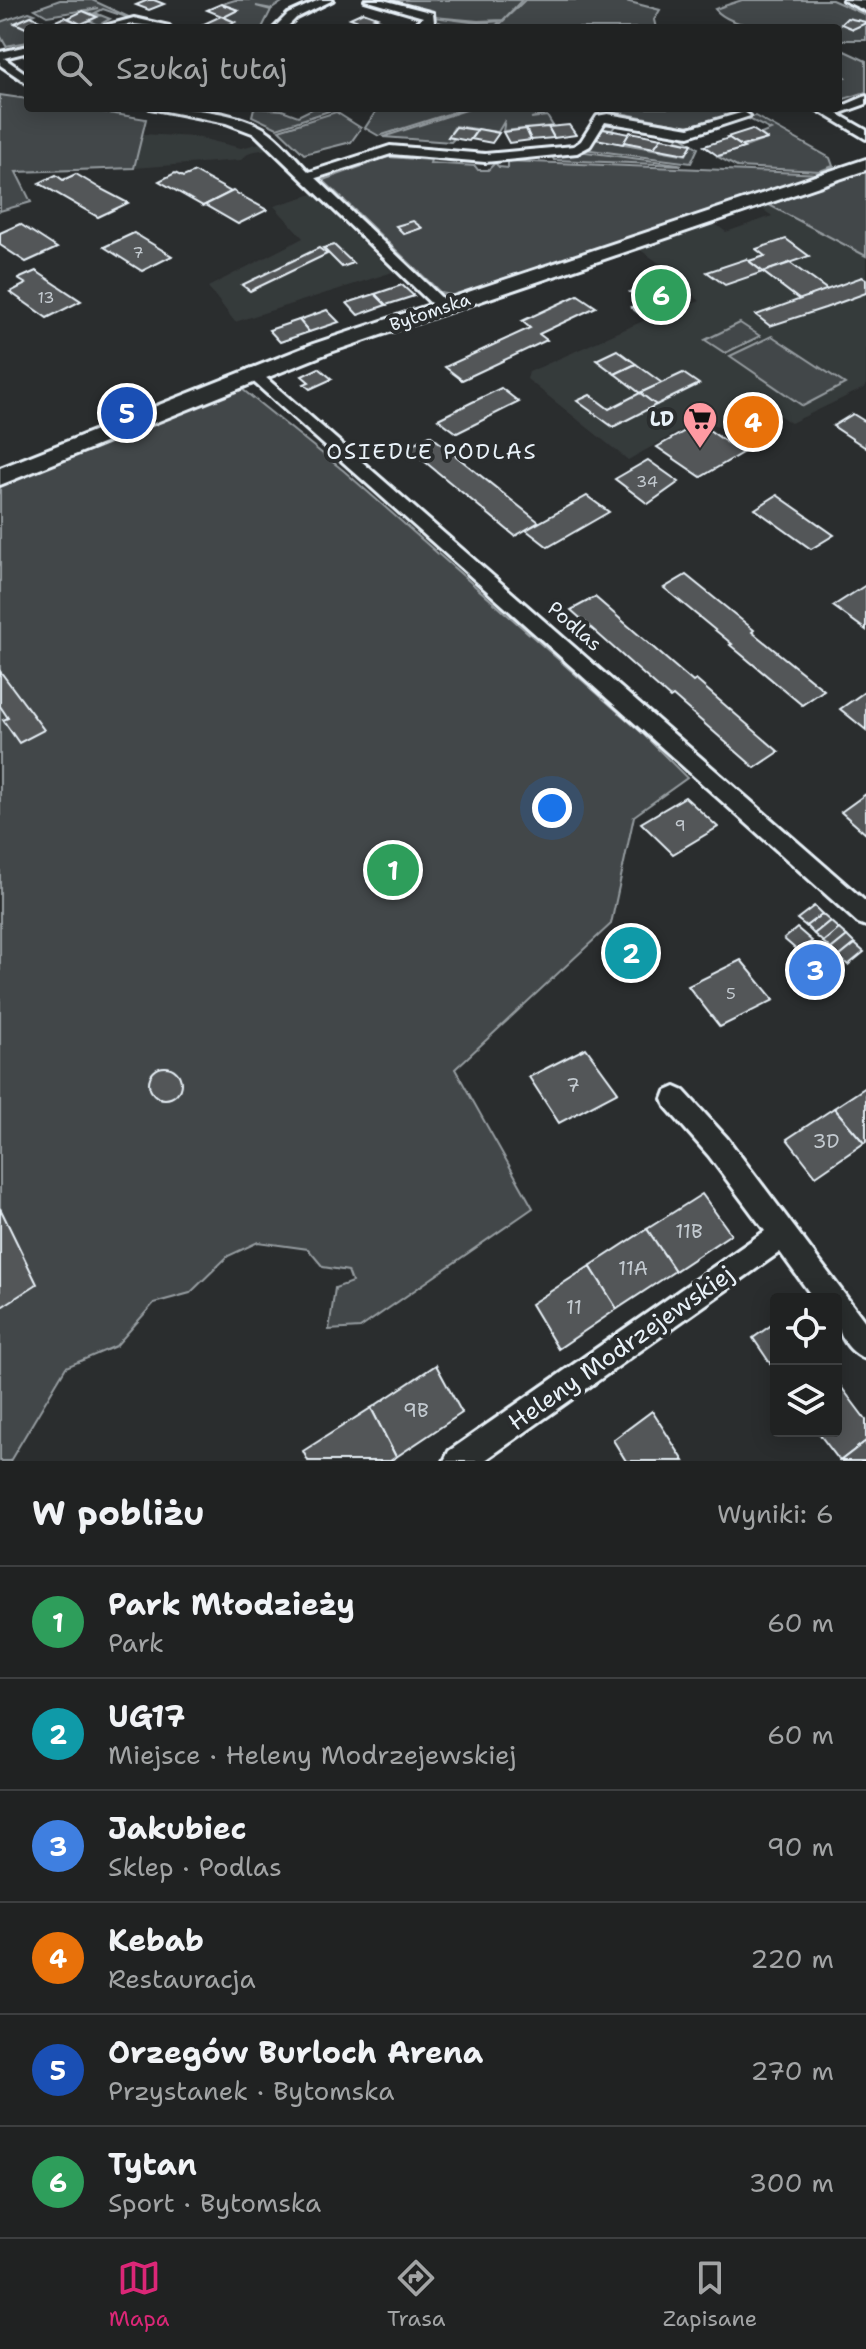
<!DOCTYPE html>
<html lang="pl">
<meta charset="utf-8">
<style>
:root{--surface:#202222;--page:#2d2f2f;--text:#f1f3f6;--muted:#a2a4a5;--line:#3d3f40;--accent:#db2777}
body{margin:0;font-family:"Shantell Sans",sans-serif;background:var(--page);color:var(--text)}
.controls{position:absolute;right:24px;bottom:24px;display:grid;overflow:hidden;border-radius:8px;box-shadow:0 4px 20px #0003}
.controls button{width:72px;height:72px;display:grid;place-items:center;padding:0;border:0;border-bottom:2px solid var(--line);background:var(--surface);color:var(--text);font:40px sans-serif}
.you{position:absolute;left:552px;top:808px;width:28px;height:28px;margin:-20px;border:6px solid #fff;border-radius:50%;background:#1a73e8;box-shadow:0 0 0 12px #1a73e833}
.badge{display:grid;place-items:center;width:52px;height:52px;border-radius:50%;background:var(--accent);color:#fff;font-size:26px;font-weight:700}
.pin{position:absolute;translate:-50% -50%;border:4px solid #fff;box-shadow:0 2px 8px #0006}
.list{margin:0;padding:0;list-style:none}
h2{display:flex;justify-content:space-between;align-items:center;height:104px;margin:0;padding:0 32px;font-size:34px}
h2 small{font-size:26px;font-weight:400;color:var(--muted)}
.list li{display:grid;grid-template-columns:52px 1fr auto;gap:24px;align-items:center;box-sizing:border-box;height:112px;padding:0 32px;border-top:2px solid var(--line)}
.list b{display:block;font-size:30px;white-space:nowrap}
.list p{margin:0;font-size:26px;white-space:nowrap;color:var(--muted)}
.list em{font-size:26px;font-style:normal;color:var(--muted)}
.icon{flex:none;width:44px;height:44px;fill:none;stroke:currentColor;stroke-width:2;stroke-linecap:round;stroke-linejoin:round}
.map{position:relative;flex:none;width:866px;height:1461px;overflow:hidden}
.search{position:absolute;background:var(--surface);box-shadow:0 4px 20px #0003;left:24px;right:24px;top:24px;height:88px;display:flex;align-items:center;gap:20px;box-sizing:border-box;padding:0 28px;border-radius:8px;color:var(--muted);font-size:30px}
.sheet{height:776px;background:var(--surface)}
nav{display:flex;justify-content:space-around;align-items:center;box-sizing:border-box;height:112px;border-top:2px solid var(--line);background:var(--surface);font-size:22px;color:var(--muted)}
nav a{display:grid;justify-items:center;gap:4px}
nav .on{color:var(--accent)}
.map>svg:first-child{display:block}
.built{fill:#363a3b}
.green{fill:#424648;stroke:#959ca0;stroke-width:2}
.building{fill:#535759;stroke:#e8f1f8;stroke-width:2}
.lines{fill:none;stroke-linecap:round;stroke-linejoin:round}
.street-casing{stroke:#e8f1f8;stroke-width:6}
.secondary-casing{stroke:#e8f1f8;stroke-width:6}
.street{fill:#2a2d2e;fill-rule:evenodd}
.secondary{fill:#2a2d2e;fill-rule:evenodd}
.labels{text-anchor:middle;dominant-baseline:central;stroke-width:8;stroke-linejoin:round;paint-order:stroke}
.number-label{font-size:16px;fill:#c3cad0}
.far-street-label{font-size:18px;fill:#e8f1f8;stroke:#2a2d2e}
.poi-label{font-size:20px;font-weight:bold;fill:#e8f1f8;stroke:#2a2d2e;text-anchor:end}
.street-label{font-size:20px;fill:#e8f1f8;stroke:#2a2d2e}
.near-number-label{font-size:20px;fill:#c3cad0}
.neighbourhood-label{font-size:22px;letter-spacing:2px;fill:#e8f1f8;stroke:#2a2d2e}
.near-street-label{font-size:24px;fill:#e8f1f8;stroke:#2a2d2e}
</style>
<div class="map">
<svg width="866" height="1461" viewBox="0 0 866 1461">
<rect width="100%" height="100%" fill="#2a2d2e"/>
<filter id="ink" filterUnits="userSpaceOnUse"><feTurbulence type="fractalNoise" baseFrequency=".0125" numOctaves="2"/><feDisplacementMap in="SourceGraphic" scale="16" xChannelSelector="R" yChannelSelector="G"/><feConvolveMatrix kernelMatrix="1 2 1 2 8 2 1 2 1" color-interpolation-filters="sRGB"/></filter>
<g filter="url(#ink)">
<g class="built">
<polygon points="143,134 196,137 241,148 264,142 267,149 250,152 241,160 134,168"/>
<polygon points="313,194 393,272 235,322 208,287 303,238 274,206"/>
<polygon points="769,205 866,256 866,387 791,423 760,403 716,427 703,418 628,460 527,379 529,372 641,322 700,301 672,277 676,275 639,249 714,223 726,232 772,216 761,208"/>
</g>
<g class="green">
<polygon points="60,0 92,0 135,20 103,9 95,13 110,19 99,25 90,21 99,16 84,11 99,8 47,16 35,9"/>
<polygon points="235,0 285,0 272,9 256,6 271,10 262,28 222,28 235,22 224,17 238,10 222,4"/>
<polygon points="374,0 522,0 503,20 478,21 434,17 478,23 501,21 493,28 453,28 439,22 420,28 434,17 417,11 417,7"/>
<polygon points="525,0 622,0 660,10 654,20 656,28 496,28"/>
<path d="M742,0H832L866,15V40H838V28C804,28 737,35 715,9Z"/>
<polygon points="29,12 35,14 14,23 28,29 28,42 6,46 0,35 0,22"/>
<polygon points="838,48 866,61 866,92 838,101 838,79 845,77 838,72"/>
<polygon points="0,95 28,99 28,108 78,108 146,119 134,168 16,172 31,202 0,211"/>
<polygon points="254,108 282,110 298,116 314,108 332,110 277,128 252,116"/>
<polygon points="378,108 467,108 379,136 365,128"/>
<polygon points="472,108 516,108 544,115 531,118 547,116 553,126 503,131 505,120 498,132 455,126 448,137 454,139 451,142 383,137"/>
<polygon points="595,108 765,108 687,126"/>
<polygon points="336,112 361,128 351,142 304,154 279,130"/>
<polygon points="755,116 830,158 833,166 820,171 737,167 718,157 767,139 761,134 771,130 747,118"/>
<polygon points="608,122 618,122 612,130 603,129 596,139 686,155 692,144 676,140 679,136 681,136 698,148 691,163 583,149"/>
<polygon points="578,151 678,164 682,165 554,160 551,154"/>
<polygon points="388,157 431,160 430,163 475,166 478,170 488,170 495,163 499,167 508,168 508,161 823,174 461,297 441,293 323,180"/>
<polygon points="866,171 866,256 769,205"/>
<polygon points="740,323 760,336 725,353 705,340"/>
<polygon points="772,336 845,384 803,406 730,356"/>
<polygon points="237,385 344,471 642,733 687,778 634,816 611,924 455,1069 533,1208 360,1328 329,1330 335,1288 352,1282 348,1271 323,1267 308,1249 258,1242 228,1256 190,1293 154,1303 116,1346 66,1367 10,1461 0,1461 0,486"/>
</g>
<g class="building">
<polygon points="148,0 154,0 164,4 149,10 136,5"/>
<polygon points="221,4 238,10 224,17 207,10"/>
<polygon points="83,11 97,17 81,24 68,18"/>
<polygon points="363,12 377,17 374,18 390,24 381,28 357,27 364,23 350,18"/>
<polygon points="31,16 37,19 49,24 28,29 15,23"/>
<polygon points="221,16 235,22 222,28 204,24"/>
<polygon points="65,17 78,23 65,28 46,25"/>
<polygon points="847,18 866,22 866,23 853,29 841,24"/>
<polygon points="569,125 576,135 554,138 548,127"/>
<polygon points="456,127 477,130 469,141 448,137"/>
<polygon points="548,127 554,138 531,140 526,129"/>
<polygon points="478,129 499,133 492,143 471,139"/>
<polygon points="526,129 531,140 509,143 503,132"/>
<polygon points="603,129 614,131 629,134 623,144 596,139"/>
<polygon points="752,129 767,139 742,146 727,137"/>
<polygon points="630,132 646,135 661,138 654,148 624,142"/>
<polygon points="661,138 673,140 692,144 686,154 654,148"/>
<polygon points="729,138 744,148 718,156 704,146"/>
<polygon points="195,172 231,192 203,206 159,181 175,173 183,177"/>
<polygon points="76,174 101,189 128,203 98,217 39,183 56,175 63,180"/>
<polygon points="233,191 267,210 238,224 205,205"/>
<polygon points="413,221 422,228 404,234 396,226"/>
<polygon points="20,224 57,248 26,262 0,245 0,233"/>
<polygon points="134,233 172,256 142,271 104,247"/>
<polygon points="786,239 809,256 763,272 749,261 765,256 756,249"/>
<polygon points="334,245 353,263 342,267 323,248"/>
<polygon points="319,248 327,254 250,291 242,285"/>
<polygon points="746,259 763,272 725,285 707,272"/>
<polygon points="790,263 825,288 827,290 800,300 763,272"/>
<polygon points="36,271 81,301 47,318 10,292 26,284 18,279"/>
<polygon points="862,277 866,279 866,293 825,308 770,326 756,315"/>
<polygon points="668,279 691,298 642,316 631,307 645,302 630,292"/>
<polygon points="402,285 414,296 386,305 375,294"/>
<polygon points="375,294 386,305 358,315 347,303"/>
<polygon points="578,295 596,307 539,334 547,340 462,380 445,367 530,328 522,321"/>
<polygon points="327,310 339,322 309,332 299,320"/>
<polygon points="299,320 309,332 280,342 269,330"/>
<polygon points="617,350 636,364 615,374 596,360"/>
<polygon points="636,364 662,383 640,393 615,374"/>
<polygon points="319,368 332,379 310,389 304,384 309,382 302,376"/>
<polygon points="683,373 699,384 656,405 640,393"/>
<polygon points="501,388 519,402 457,433 438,419"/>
<polygon points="640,393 656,405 613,427 577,401 590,395 609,409"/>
<polygon points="853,414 866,422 866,448 833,426"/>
<polygon points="699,423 742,453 701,477 657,447"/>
<polygon points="430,435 466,464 539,522 515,536 407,447"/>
<polygon points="648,460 679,482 648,504 615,479"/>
<polygon points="777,495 834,535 811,549 755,509"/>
<polygon points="587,496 609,512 548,547 526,530"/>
<polygon points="686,575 754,630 752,632 824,690 802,705 730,645 732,644 664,588"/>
<polygon points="866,585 866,630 833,606"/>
<polygon points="595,597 693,682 696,680 779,752 755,768 673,696 670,698 571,610"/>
<polygon points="0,671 44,730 19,743 3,720 8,718 0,706"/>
<polygon points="866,691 866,730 840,709"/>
<polygon points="866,794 866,834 841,812"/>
<polygon points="685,797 718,827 673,854 641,823"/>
<polygon points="814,906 822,914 806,926 797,919"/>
<polygon points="822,914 830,921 814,934 806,926"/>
<polygon points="830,921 839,929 823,942 814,934"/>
<polygon points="797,928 812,941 799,952 784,939"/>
<polygon points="839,929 847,936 831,949 823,942"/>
<polygon points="847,936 855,944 839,957 831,949"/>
<polygon points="632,943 643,956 629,964 619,951"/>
<polygon points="855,944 864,952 848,965 839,957"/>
<polygon points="741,960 774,1000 720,1027 688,986"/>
<polygon points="814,961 824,973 820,974 824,979 814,984 801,969"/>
<polygon points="586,1048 618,1092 559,1123 529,1077"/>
<circle cx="165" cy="1083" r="16"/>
<polygon points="866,1087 866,1142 864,1143 834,1108"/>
<polygon points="834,1108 864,1143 816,1176 787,1139"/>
<polygon points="702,1194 731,1234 675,1271 647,1229"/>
<polygon points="0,1208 37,1284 0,1308"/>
<polygon points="647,1229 675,1271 617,1309 590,1266"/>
<polygon points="590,1266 617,1309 558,1349 531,1304"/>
<polygon points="776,1322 776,1372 753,1338"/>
<polygon points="436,1365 462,1413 396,1457 371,1408"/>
<polygon points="836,1380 866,1420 866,1441 840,1461 817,1431 836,1431"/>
<polygon points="371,1408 396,1457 390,1461 308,1461 303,1451"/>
<polygon points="652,1411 684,1461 626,1461 613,1440"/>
<polygon points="866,1441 866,1461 840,1461"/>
</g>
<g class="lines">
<defs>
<g id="street">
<polygon points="319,0 333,0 296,18 286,28 274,28 288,14"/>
<polygon points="365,0 383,0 433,13 434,22 425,28 411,28 423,17"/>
<polygon points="134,18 169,26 171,28 134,24 97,28"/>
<polygon points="28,46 28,52 4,58 28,75 28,84 0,65 0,52"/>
<polygon points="866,96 866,104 838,114 866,130 866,139 814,108 838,108"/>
<path d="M150,108C185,108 231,110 263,128C280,138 295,158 309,172L390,146L485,154L574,146L581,141L597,116L608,114L689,128L744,112L750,116L689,136L605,122L590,146L577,153L485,162L391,154L316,178L448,304V310H438L255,134L226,123Z"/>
<polygon points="252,368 257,370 866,902 866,926 858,923 247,376 247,370"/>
<path d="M675,1087L684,1091L727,1138L866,1323V1359C840,1348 836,1324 836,1299H814L780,1252L484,1461H444L449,1451L765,1231L709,1156L666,1107L663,1099L666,1091Z"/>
</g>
<g id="secondary">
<polygon points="843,0 866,1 866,11"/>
<polygon points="866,159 866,170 328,353 0,485 0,468 313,344"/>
</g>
</defs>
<use href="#street" class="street-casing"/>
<use href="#secondary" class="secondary-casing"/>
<use href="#street" class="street"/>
<use href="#secondary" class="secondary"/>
</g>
</g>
<defs>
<symbol id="supermarket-pin" viewBox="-11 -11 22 30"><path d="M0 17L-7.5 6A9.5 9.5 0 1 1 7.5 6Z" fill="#ff9aa2" stroke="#2a2d2e"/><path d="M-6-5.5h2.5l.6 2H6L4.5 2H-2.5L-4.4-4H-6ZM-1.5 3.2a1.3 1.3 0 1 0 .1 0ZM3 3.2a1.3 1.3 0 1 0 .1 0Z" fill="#111"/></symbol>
</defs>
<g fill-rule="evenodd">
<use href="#supermarket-pin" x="680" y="399" width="40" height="54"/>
</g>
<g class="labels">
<g class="number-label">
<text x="138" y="252">7</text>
<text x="46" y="297">13</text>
<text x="647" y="481">34</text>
<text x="680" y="825">9</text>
<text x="731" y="993">5</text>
</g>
<g class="far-street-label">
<text transform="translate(430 312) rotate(-19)">Bytomska</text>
</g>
<g class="poi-label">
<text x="674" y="419">LD</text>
</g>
<g class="street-label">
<text transform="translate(575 626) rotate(41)">Podlas</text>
</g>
<g class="near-number-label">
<text x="573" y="1085">7</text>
<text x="826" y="1141">3D</text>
<text x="689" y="1231">11B</text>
<text x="633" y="1268">11A</text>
<text x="574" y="1307">11</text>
<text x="416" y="1410">9B</text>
</g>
<g class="neighbourhood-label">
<text x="432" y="451">OSIEDLE PODLAS</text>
</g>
<g class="near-street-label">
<text transform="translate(621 1348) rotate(-35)">Heleny Modrzejewskiej</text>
</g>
</g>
</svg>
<div class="controls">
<button><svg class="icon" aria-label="locate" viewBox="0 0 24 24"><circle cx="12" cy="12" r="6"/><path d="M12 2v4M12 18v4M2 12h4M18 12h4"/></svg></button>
<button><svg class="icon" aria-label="layers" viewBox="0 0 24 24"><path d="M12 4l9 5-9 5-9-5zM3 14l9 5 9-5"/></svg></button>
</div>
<div class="you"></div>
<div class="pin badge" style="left:393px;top:870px;background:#2e9e5b">1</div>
<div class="pin badge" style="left:631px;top:953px;background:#0f9aa8">2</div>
<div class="pin badge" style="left:815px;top:970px;background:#3f7fe0">3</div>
<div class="pin badge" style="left:753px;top:422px;background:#e8710a">4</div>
<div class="pin badge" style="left:127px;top:413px;background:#1a4fb4">5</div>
<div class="pin badge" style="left:661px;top:295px;background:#2e9e5b">6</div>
<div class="search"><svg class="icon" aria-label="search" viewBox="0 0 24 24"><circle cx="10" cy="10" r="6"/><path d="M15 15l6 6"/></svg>Szukaj tutaj</div>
</div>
<section class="sheet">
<h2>W pobliżu<small>Wyniki: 6</small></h2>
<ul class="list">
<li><span class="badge" style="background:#2e9e5b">1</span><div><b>Park Młodzieży</b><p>Park</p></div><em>60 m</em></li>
<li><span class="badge" style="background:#0f9aa8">2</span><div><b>UG17</b><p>Miejsce · Heleny Modrzejewskiej</p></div><em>60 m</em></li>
<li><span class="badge" style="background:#3f7fe0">3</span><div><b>Jakubiec</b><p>Sklep · Podlas</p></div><em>90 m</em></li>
<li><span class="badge" style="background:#e8710a">4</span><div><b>Kebab</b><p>Restauracja</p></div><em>220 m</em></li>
<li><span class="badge" style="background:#1a4fb4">5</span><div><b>Orzegów Burloch Arena</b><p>Przystanek · Bytomska</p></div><em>270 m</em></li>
<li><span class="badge" style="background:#2e9e5b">6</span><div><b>Tytan</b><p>Sport · Bytomska</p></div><em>300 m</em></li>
</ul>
</section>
<nav>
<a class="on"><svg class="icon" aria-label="map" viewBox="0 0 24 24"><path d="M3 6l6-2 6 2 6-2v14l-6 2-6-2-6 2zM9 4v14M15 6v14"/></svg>Mapa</a>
<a><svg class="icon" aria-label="directions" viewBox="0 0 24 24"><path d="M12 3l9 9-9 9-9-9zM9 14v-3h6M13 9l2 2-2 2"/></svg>Trasa</a>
<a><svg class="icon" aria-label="saved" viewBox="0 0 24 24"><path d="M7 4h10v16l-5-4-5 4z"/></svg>Zapisane</a>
</nav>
